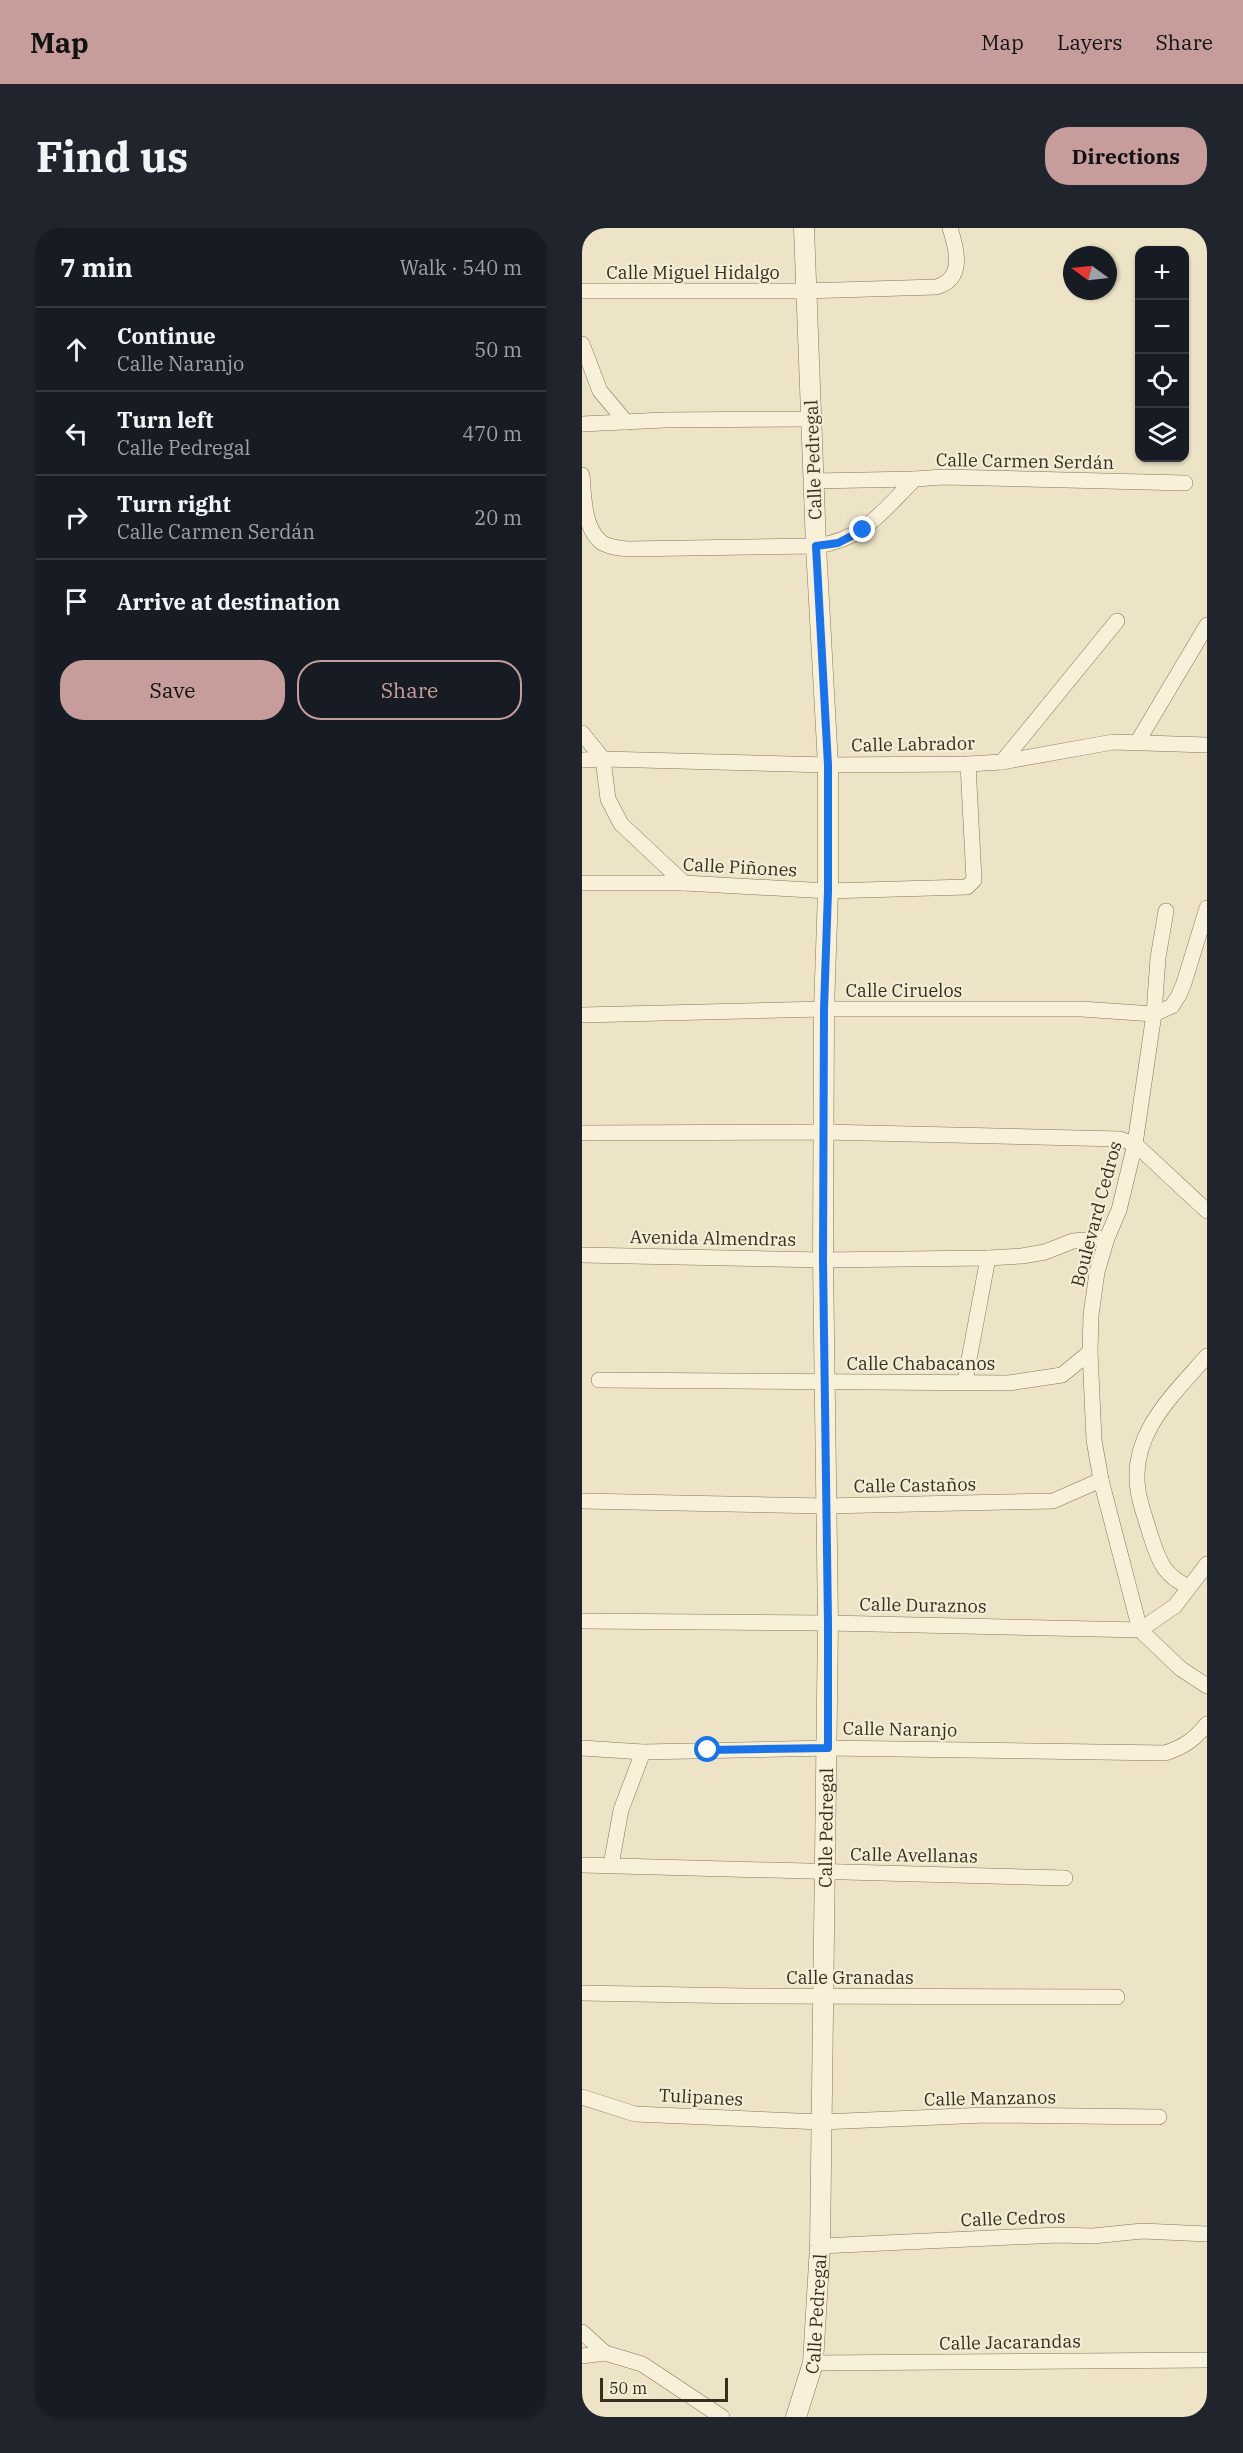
<!DOCTYPE html>
<meta charset="utf-8">
<style>
:root{--surface:#171b24;--page:#20242c;--text:#f1f3f6;--muted:#9ea1a6;--line:#363941;--accent:#c79d9c}
body{margin:0;font-family:"IBM Plex Serif",serif;background:var(--page);color:var(--text)}
.controls{position:absolute;right:18px;top:18px;display:grid;overflow:hidden;border-radius:12px;box-shadow:0 2px 4px #0004}
.controls button{width:54px;height:54px;display:grid;place-items:center;padding:0;border:0;border-bottom:2px solid var(--line);background:var(--surface);color:var(--text);font:30px sans-serif}
.compass{position:absolute;left:481px;top:18px;width:54px;height:54px;border-radius:50%;background:var(--surface);box-shadow:0 2px 4px #0004;rotate:285deg}
.scale{position:absolute;left:18px;bottom:15px;width:128px;box-sizing:border-box;padding-left:6px;border:3px solid #382d1f;border-top:0;font-size:16px;line-height:21px;white-space:nowrap;color:#382d1f;-webkit-text-stroke:4px #f4edd5;paint-order:stroke}
.stop{position:absolute;width:18px;height:18px;margin:-14px;border:4px solid #1a73e8;border-radius:50%;background:#fff}
.stop.end{background:#1a73e8;border-color:#fff;box-shadow:0 2px 6px #0008}
.list{margin:0;padding:0;list-style:none}
h2{display:flex;justify-content:space-between;align-items:center;height:78px;margin:0;padding:0 24px;font-size:26px}
h2 small{font-size:20px;font-weight:400;color:var(--muted)}
.list li{display:grid;grid-template-columns:39px 1fr auto;gap:18px;align-items:center;box-sizing:border-box;height:84px;padding:0 24px;border-top:2px solid var(--line)}
.list b{display:block;font-size:22px;white-space:nowrap}
.list p{margin:0;font-size:20px;white-space:nowrap;color:var(--muted)}
.list em{font-size:20px;font-style:normal;color:var(--muted)}
.actions{display:flex;gap:12px;padding:18px 24px}
.actions a{flex:1;padding:14px 0;border:2px solid var(--accent);border-radius:24px;text-align:center;font-size:21px;color:var(--accent)}
.actions .main{background:var(--accent);color:#111}
.icon{flex:none;width:33px;height:33px;fill:none;stroke:currentColor;stroke-width:2;stroke-linecap:round;stroke-linejoin:round}
.map{position:relative;flex:none;width:625px;height:2189px;overflow:hidden;border-radius:24px}
header{display:flex;align-items:center;gap:36px;box-sizing:border-box;height:84px;padding:0 30px;background:var(--accent);color:#111}
header strong{font-size:28px}
nav{display:flex;gap:33px;margin-inline-start:auto;font-size:21px}
.intro{display:flex;align-items:center;justify-content:space-between;box-sizing:border-box;height:144px;padding:0 36px}
h1{margin:0;font-size:42px}
.button{padding:15px 27px;border-radius:24px;background:var(--accent);color:#111;font-size:21px;font-weight:700}
main{display:flex;gap:36px;padding:0 36px}
aside{flex:1;background:var(--surface);border-radius:24px;box-shadow:0 2px 4px #0004}
.map>svg:first-child{display:block}
.lines{fill:none;stroke-linecap:round;stroke-linejoin:round}
.minor-casing{stroke:#87755c;stroke-width:16}
.tertiary-casing{stroke:#87755c;stroke-width:21}
.minor{stroke:#f8f0d9;stroke-width:15}
.tertiary{stroke:#f8f0d9;stroke-width:20}
.route{stroke:#1a73e8;stroke-width:8}
.labels{text-anchor:middle;dominant-baseline:central;stroke-width:4.5;stroke-linejoin:round;paint-order:stroke}
.street-label{font-size:18px;fill:#382d1f;stroke:#f4edd5}
</style>
<header>
<strong>Map</strong>
<nav><a>Map</a><a>Layers</a><a>Share</a></nav>
</header>
<div class="intro"><h1>Find us</h1><a class="button">Directions</a></div>
<main>
<aside>
<h2>7 min<small>Walk · 540 m</small></h2>
<ul class="list">
<li><svg class="icon" aria-label="ahead" viewBox="0 0 24 24"><path d="M12 20V5M6 11l6-6 6 6"/></svg><div><b>Continue</b><p>Calle Naranjo</p></div><em>50 m</em></li>
<li><svg class="icon" aria-label="left" viewBox="0 0 24 24"><path d="M17 20v-9H6M10 6l-5 5 5 5"/></svg><div><b>Turn left</b><p>Calle Pedregal</p></div><em>470 m</em></li>
<li><svg class="icon" aria-label="right" viewBox="0 0 24 24"><path d="M7 20v-9h11M14 6l5 5-5 5"/></svg><div><b>Turn right</b><p>Calle Carmen Serdán</p></div><em>20 m</em></li>
<li><svg class="icon" aria-label="arrive" viewBox="0 0 24 24"><path d="M6 21V4h12l-3 4 3 4H6"/></svg><div><b>Arrive at destination</b></div></li>
</ul>
<div class="actions"><a class="main">Save</a><a>Share</a></div>
</aside>
<div class="map">
<svg width="625" height="2189" viewBox="0 0 625 2189">
<rect width="100%" height="100%" fill="#ede3c6"/>
<g class="lines">
<defs>
<g id="minor">
<path d="M0,63H222L354,59C383,51 375,22 368,0"/>
<polyline points="0,116 18,163 44,194"/>
<polyline points="0,196 82,192 229,191"/>
<path d="M0,247C2,267 1,299 19,314C26,319 37,320 46,321L234,318C282,312 300,283 333,251L361,249L603,255"/>
<polyline points="232,253 333,251"/>
<polyline points="0,505 21,531 26,571 39,596 102,655"/>
<polyline points="556,513 625,397"/>
<polyline points="0,532 21,531 246,537 386,536 420,534 531,514 625,517"/>
<polyline points="420,534 535,393"/>
<polyline points="0,655 102,655 246,663 385,659 392,652 386,536"/>
<polyline points="0,787 242,781 499,781 572,786 590,778 597,767 602,755 625,680"/>
<polyline points="0,905 242,904 538,911 553,916 625,983"/>
<polyline points="0,1027 241,1032 406,1030 440,1028 463,1024 491,1013 525,1010"/>
<polyline points="17,1152 427,1155 480,1147 508,1124"/>
<polyline points="383,1153 406,1030"/>
<polyline points="0,1273 244,1278 471,1273 519,1252"/>
<path d="M607,1359C580,1347 577,1332 568,1306C564,1291 558,1277 556,1262C547,1206 592,1166 625,1128"/>
<polyline points="0,1393 246,1395 558,1402 599,1441 625,1458"/>
<polyline points="558,1402 519,1252 512,1212 508,1124 509,1087 515,1044 525,1010 537,982 553,916 572,786 576,730 584,683"/>
<polyline points="558,1402 593,1378 625,1336"/>
<path d="M0,1520L61,1524L246,1520L583,1525C602,1519 613,1511 625,1496"/>
<polyline points="0,1637 483,1650"/>
<polyline points="29,1637 39,1582 61,1524"/>
<polyline points="0,1765 163,1768 535,1769"/>
<polyline points="0,1869 53,1886 239,1894 404,1887 577,1889"/>
<polyline points="238,2018 476,2007 511,2008 560,2003 625,2006"/>
<polyline points="0,2104 23,2125"/>
<polyline points="0,2128 23,2125 60,2136 140,2189"/>
<polyline points="231,2135 625,2132"/>
</g>
<g id="tertiary">
<path id="s1" d="M214,2189L231,2135L238,2018L246,1395L241,1032L242,781L246,663V537L234,318L222,0"/>
</g>
</defs>
<use href="#minor" class="minor-casing"/>
<use href="#tertiary" class="tertiary-casing"/>
<use href="#minor" class="minor"/>
<use href="#tertiary" class="tertiary"/>
</g>
<g class="lines">
<polyline class="route" points="126,1522 246,1520 246,1395 241,1032 242,781 246,663 246,537 234,318 256,315 281,302"/>
</g>
<g class="labels">
<g class="street-label">
<text x="111" y="44">Calle Miguel Hidalgo</text>
<text transform="translate(231 232) rotate(-92)">Calle Pedregal</text>
<text transform="translate(443 233) rotate(1)">Calle Carmen Serdán</text>
<text transform="translate(331 516) rotate(-1)">Calle Labrador</text>
<text transform="translate(158 639) rotate(3)">Calle Piñones</text>
<text x="322" y="762">Calle Ciruelos</text>
<text transform="translate(514 986) rotate(-75)">Boulevard Cedros</text>
<text transform="translate(131 1010) rotate(1)">Avenida Almendras</text>
<text x="339" y="1135">Calle Chabacanos</text>
<text transform="translate(333 1257) rotate(-1)">Calle Castaños</text>
<text transform="translate(341 1377) rotate(1)">Calle Duraznos</text>
<text transform="translate(318 1501) rotate(1)">Calle Naranjo</text>
<text stroke="none"><textPath href="#s1" startOffset="592">Calle Pedregal</textPath></text>
<text transform="translate(332 1627) rotate(1)">Calle Avellanas</text>
<text x="268" y="1749">Calle Granadas</text>
<text transform="translate(119 1869) rotate(3)">Tulipanes</text>
<text transform="translate(408 1870) rotate(-1)">Calle Manzanos</text>
<text transform="translate(431 1990) rotate(-2)">Calle Cedros</text>
<text stroke="none"><textPath href="#s1" startOffset="106">Calle Pedregal</textPath></text>
<text transform="translate(428 2114) rotate(-1)">Calle Jacarandas</text>
</g>
</g>
</svg>
<div class="controls">
<button>+</button>
<button>−</button>
<button><svg class="icon" aria-label="locate" viewBox="0 0 24 24"><circle cx="12" cy="12" r="6"/><path d="M12 2v4M12 18v4M2 12h4M18 12h4"/></svg></button>
<button><svg class="icon" aria-label="layers" viewBox="0 0 24 24"><path d="M12 4l9 5-9 5-9-5zM3 14l9 5 9-5"/></svg></button>
</div>
<svg class="compass" viewBox="-18 -18 36 36"><path d="M0-13l5 13h-10z" fill="#e53935"/><path d="M0 13l5-13h-10z" fill="#9ea1a6"/></svg>
<div class="scale">50 m</div>
<div class="stop" style="left:126px;top:1522px"></div>
<div class="stop end" style="left:281px;top:302px"></div>
</div>
</main>
